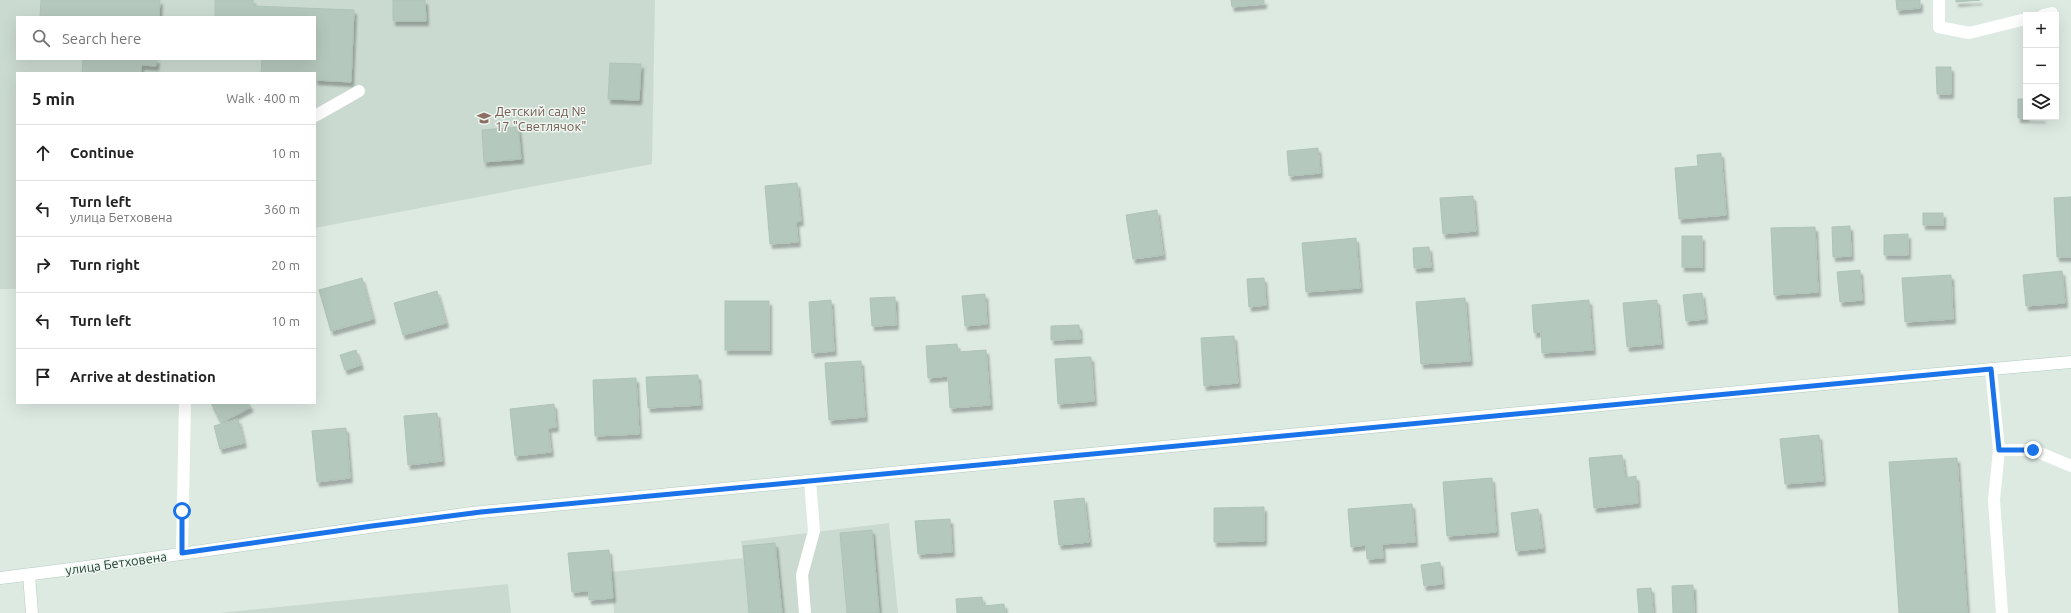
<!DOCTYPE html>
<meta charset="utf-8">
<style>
:root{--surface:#fff;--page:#f2f2f2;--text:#222;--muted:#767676;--line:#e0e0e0}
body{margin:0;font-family:Ubuntu,sans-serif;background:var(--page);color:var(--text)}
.controls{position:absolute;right:12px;top:12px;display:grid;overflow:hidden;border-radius:0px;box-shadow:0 4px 16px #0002}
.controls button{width:36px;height:36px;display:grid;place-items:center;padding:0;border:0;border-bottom:1px solid var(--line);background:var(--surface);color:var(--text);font:20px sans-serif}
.stop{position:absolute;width:12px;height:12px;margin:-9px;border:3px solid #1a73e8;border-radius:50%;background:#fff}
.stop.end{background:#1a73e8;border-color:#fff;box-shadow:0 1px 4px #0008}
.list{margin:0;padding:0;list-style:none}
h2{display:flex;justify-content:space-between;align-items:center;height:52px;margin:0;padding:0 16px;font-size:17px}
h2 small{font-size:13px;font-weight:400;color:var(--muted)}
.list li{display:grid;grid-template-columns:26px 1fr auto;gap:12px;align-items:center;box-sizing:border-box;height:56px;padding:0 16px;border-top:1px solid var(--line)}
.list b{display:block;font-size:15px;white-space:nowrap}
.list p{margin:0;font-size:13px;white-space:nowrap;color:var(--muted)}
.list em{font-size:13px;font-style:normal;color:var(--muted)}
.icon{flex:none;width:22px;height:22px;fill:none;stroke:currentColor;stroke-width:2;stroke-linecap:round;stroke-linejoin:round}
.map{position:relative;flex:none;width:2071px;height:613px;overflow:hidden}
.search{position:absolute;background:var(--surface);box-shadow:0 4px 16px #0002;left:16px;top:16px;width:300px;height:44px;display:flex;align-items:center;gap:10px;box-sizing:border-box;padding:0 14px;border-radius:0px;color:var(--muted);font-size:15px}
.panel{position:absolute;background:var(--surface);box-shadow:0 4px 16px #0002;left:16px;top:72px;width:300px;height:332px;border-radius:0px}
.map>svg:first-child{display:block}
.built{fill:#cbdad1;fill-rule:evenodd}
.building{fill:#b5c8bd;stroke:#afc4b8;filter:url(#shadow)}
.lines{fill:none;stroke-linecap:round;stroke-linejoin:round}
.secondary-casing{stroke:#b0cbbc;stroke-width:13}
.lane{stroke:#fff;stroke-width:12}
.secondary{stroke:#fff;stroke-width:12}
.route{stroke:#1a73e8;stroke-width:5}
.labels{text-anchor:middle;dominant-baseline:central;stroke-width:3;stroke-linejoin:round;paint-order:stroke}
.education-label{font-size:13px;fill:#785e54;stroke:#eef7f1;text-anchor:start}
.street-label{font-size:13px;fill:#1e3b2e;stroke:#eef7f1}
</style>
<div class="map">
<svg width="2071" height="613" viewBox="0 0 2071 613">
<defs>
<filter id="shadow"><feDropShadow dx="2.5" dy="4.5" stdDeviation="1" flood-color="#0004"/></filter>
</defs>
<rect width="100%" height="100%" fill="#ddeae2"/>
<g class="built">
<path d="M0,0H655L652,164L315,228V73H17V289H0ZM17,17H315V59H17Z"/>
<polygon points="889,523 898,613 614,613 611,572 743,558 741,541"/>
<polygon points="508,584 511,613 218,613"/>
</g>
<g class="building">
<polygon points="41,0 160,0 159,17 40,17"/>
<polygon points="215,0 253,0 253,6 354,10 351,82 315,80 315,73 261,73 262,59 315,59 315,17 215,17"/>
<polygon points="393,0 425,0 426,21 393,21"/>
<polygon points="1231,0 1264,0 1264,4 1232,7"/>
<polygon points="1896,0 1920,0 1920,8 1897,10"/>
<polygon points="1956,0 1980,0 1956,2"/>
<polygon points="83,59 157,59 156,66 141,65 141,73 82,73"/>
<polygon points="610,63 641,64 639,100 608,99"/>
<polygon points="1936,67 1951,67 1951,94 1937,94"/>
<polygon points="2018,99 2026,99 2026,117 2043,118 2018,118"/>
<polygon points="518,127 521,159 484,162 482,130"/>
<polygon points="1318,148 1320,173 1289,176 1287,151"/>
<polygon points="1721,153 1726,215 1679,219 1675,168 1698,166 1697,155"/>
<polygon points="797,183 801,221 796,222 798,242 770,244 765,186"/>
<polygon points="1473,196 1476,231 1443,234 1440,198"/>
<polygon points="2071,197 2071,257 2057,257 2054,198"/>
<polygon points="1157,210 1163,255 1133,259 1126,215"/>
<rect x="1923" y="213" width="20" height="12"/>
<polygon points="1850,226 1851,256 1833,257 1832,227"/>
<polygon points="1815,227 1818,292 1774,295 1771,228"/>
<polygon points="1908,234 1908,255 1884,255 1884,235"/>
<rect x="1682" y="236" width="20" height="31"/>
<polygon points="1356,238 1360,288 1306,292 1302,243"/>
<polygon points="1429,247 1431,267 1414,268 1413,248"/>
<polygon points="1860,270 1862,300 1840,302 1837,272"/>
<polygon points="2062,271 2065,303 2026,306 2023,275"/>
<polygon points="1951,275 1953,319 1905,322 1902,278"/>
<polygon points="362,278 373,319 331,331 319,290"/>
<polygon points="1264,278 1266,305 1249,307 1247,279"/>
<polygon points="437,291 446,323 403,335 394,303"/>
<polygon points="1702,293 1705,319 1686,321 1683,295"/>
<polygon points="985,294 987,324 965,326 962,296"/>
<polygon points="895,297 896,325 872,326 870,298"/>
<polygon points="1465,298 1470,361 1421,364 1416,302"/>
<polygon points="831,300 834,351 812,353 809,302"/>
<polygon points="1589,300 1593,350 1542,353 1541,332 1534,333 1532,305"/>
<polygon points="1657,300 1661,344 1627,347 1623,303"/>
<rect x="725" y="301" width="44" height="49"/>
<polygon points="1079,325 1080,339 1051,340 1051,326"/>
<polygon points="1234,336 1238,383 1204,386 1201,338"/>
<polygon points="957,344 958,352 986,350 990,405 950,408 948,376 928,378 926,346"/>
<polygon points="356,350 361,365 345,370 340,355"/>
<polygon points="1088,357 1091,357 1094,401 1058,404 1055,359"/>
<polygon points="861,361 865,417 829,420 825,363"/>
<polygon points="698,375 700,405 648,408 646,377"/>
<polygon points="636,378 639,434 595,436 593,380"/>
<polygon points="211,403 248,403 251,407 221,423"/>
<polygon points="554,404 556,427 548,428 551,452 515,456 510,409"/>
<polygon points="437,413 442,461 408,465 404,416"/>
<polygon points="238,419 244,443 220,449 214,426"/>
<polygon points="346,428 350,478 317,482 312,431"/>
<polygon points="1819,435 1823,481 1785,484 1780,439"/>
<polygon points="1622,455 1625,478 1636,476 1638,503 1594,508 1589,458"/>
<polygon points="1957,458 1967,613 1899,613 1889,462"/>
<polygon points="1492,478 1496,532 1447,536 1443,482"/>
<polygon points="1084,498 1089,542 1059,545 1054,501"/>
<polygon points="1412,504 1415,542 1382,544 1383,558 1367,559 1366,545 1351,547 1348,509"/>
<polygon points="1264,507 1264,541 1214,542 1214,508"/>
<polygon points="1538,509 1543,548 1516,551 1511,513"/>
<polygon points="950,519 952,552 918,554 915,521"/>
<polygon points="872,530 879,613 847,613 840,533"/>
<polygon points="775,543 782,613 749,613 743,546"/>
<polygon points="609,550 613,598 589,600 589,591 572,592 568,553"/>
<polygon points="1440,562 1442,584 1424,586 1421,565"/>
<polygon points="1693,585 1694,613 1673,613 1672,586"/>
<polygon points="1651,588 1653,613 1639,613 1637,589"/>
<polygon points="982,597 983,606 1004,604 1005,613 957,613 956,599"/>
</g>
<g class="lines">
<defs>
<g id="secondary">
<polyline points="29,575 32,613"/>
<path d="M0,578C161,559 321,532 481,512L1791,387L2071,362"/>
</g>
</defs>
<use href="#secondary" class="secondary-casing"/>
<g class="lane">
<polyline points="1939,0 1939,27 1969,33 2026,19"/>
<polyline points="2043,15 2052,13"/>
<polyline points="315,116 359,91"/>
<polyline points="1991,369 1999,450 1994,500 2002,613"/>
<polyline points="1999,450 2033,450 2071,466"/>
<polyline points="182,553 185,403"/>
<polyline points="805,613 802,575 814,531 810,481"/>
</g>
<use href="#secondary" class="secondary"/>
</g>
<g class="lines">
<polyline class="route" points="182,511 182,553 372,526 481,512 1991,369 1999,450 2033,450"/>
</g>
<defs>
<symbol id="school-bare" viewBox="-9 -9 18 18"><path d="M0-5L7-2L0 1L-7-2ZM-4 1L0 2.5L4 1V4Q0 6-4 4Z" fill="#8d6e63" stroke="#eef7f1" stroke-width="2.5" paint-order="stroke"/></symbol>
</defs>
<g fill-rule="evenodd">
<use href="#school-bare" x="474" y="108" width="20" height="20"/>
</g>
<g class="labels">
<g class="education-label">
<text x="495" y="111">Детский сад №<tspan x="495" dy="15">17 "Светлячок"</tspan></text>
</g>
<g class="street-label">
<text transform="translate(116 563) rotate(-8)">улица Бетховена</text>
</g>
</g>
</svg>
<div class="controls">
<button>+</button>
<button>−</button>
<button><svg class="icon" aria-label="layers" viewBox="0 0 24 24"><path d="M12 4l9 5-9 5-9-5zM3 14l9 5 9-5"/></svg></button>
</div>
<div class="stop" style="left:182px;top:511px"></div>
<div class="stop end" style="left:2033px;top:450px"></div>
<div class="search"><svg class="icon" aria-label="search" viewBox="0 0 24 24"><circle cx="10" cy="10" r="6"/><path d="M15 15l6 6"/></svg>Search here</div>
<section class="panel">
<h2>5 min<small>Walk · 400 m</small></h2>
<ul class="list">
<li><svg class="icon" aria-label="ahead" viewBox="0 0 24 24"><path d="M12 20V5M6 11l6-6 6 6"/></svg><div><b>Continue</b></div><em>10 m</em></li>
<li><svg class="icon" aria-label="left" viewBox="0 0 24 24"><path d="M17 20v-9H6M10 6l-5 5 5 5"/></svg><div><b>Turn left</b><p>улица Бетховена</p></div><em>360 m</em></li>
<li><svg class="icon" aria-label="right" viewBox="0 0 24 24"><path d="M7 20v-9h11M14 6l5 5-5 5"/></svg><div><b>Turn right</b></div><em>20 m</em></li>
<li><svg class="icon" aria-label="left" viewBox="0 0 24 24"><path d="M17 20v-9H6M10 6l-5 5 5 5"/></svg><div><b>Turn left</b></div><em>10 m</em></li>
<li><svg class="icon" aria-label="arrive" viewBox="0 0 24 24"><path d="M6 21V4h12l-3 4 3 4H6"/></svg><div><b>Arrive at destination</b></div></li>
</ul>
</section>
</div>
